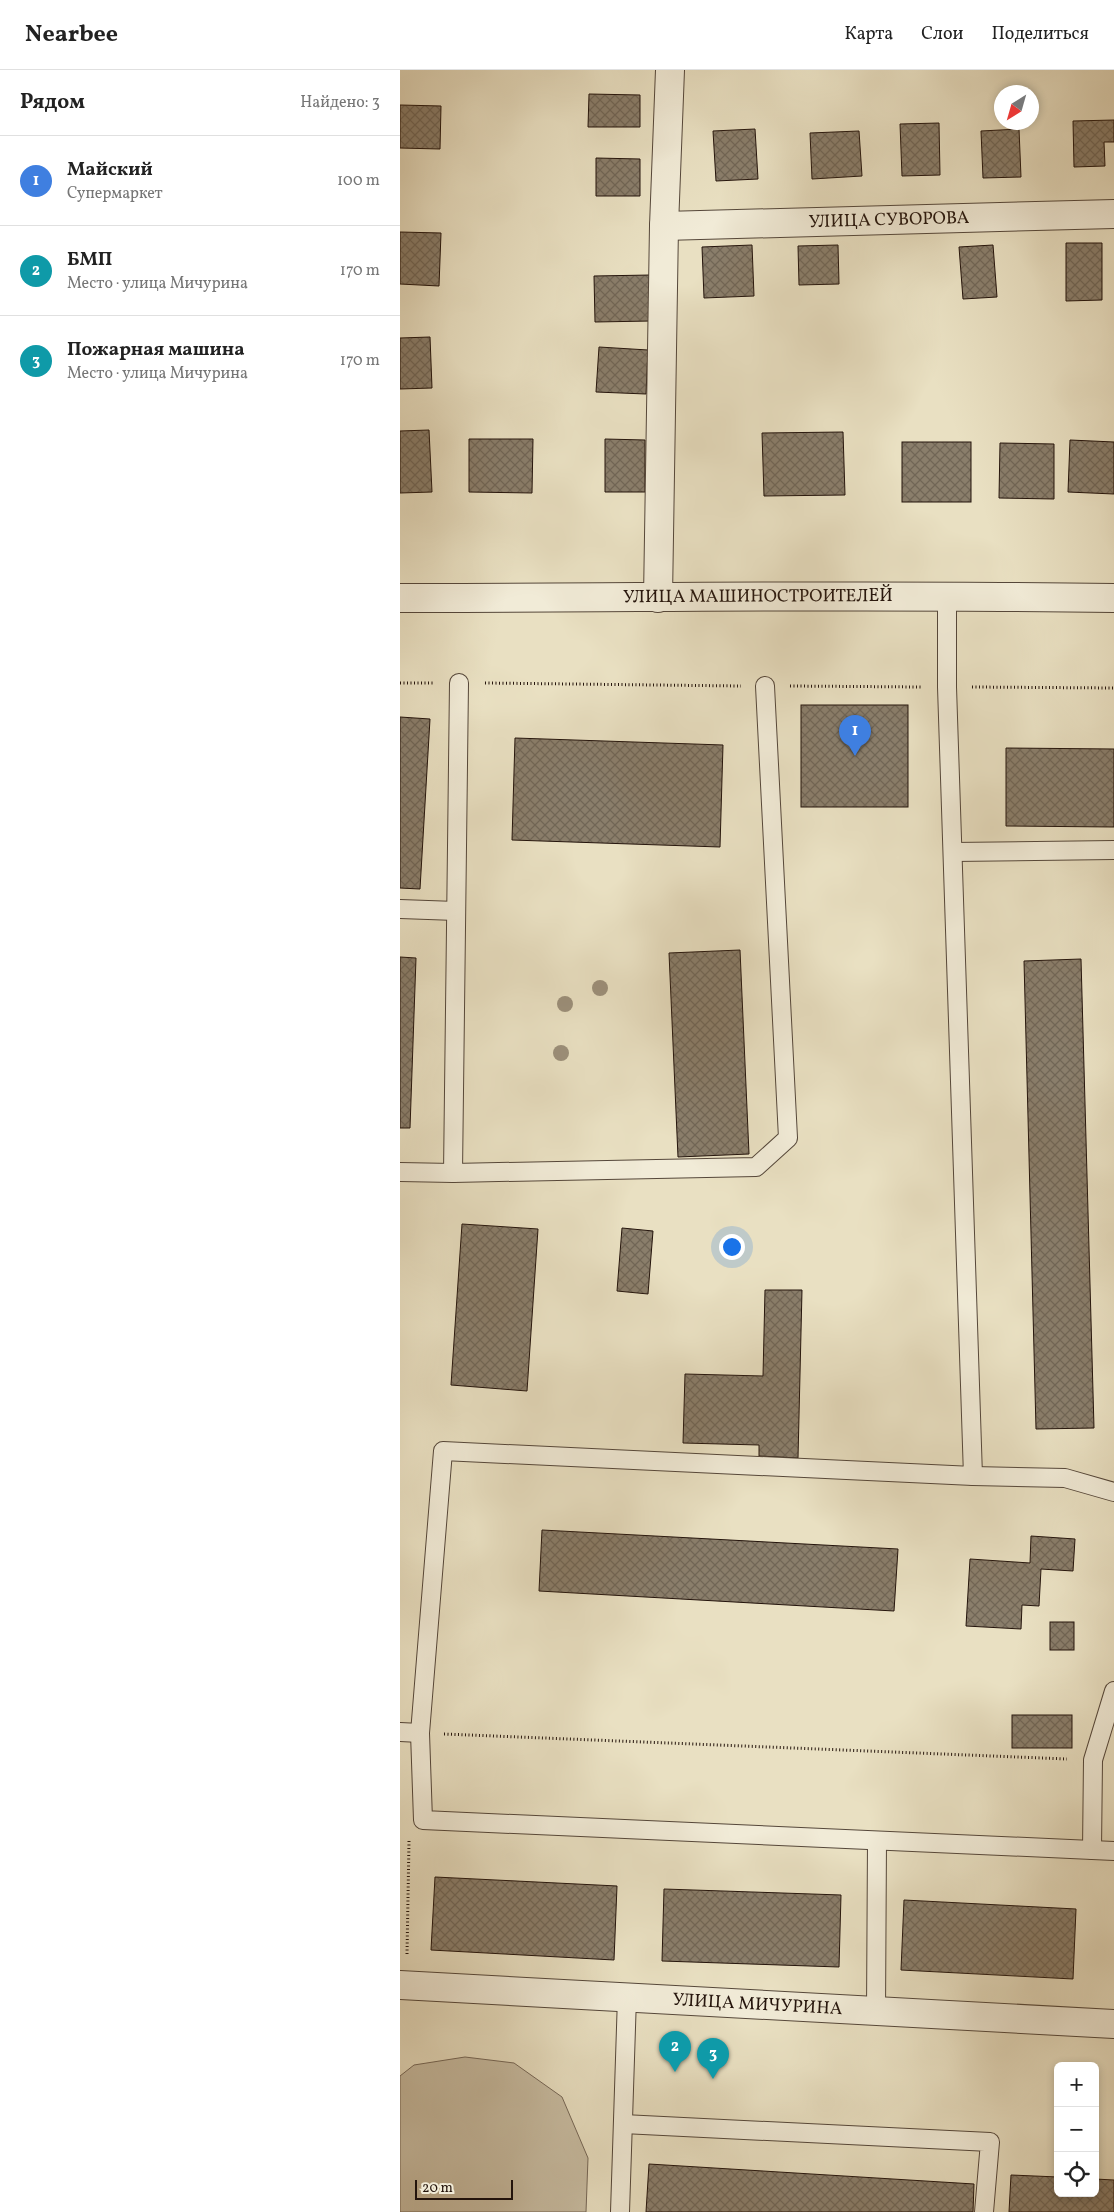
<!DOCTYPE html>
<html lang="ru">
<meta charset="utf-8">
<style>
:root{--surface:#fff;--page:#f6f6f6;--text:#222;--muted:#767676;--line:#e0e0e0;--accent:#d93025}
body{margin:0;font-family:Vollkorn,serif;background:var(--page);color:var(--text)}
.controls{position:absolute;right:15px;bottom:15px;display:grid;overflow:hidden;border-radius:8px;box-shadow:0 2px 8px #0003}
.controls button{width:45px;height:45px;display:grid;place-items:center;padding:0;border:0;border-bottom:1px solid var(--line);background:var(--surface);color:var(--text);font:25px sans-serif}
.compass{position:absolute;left:594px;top:15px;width:45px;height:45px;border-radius:50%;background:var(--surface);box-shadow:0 2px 8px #0003;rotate:217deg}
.scale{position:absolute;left:15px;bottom:12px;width:98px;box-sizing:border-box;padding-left:5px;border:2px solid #24140c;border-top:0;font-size:14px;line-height:18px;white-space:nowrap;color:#24140c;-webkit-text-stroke:4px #f1ebd7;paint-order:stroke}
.you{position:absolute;left:331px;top:1176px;width:18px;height:18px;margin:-12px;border:4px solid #fff;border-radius:50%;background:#1a73e8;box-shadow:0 0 0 8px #1a73e833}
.badge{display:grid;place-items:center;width:32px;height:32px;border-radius:50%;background:var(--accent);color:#fff;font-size:16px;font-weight:700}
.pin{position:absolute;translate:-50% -41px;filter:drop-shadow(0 1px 2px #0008)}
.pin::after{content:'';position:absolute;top:26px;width:18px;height:15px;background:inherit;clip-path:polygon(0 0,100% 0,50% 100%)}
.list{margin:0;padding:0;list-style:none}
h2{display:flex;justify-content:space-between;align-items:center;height:65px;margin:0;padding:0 20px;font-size:21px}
h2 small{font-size:16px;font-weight:400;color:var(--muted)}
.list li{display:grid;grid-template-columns:32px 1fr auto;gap:15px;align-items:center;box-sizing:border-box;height:90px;padding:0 20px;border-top:1px solid var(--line)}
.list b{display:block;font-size:19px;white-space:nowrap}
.list p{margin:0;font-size:16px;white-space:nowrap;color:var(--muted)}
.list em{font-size:16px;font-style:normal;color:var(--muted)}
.icon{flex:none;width:28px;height:28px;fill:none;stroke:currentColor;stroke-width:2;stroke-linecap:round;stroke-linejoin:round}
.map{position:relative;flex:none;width:714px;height:2142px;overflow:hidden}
header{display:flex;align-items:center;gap:30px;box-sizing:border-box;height:70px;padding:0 25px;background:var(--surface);border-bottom:1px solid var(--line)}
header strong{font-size:24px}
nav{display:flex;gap:28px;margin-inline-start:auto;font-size:18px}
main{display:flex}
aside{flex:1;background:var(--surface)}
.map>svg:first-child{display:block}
.park{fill:#c8bda3;stroke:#766858}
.building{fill:url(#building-cross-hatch);stroke:#24140c}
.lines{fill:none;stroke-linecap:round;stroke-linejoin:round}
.service-casing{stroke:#55473a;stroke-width:20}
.minor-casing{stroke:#55473a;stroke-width:30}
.tertiary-casing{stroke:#55473a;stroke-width:30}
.path{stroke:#24140c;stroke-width:3;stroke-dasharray:1 2.5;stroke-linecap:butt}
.service{stroke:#f1ebd7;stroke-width:18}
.minor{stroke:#f1ebd7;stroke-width:28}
.tertiary{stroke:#f1ebd7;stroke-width:28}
.tree{fill:#9c907b}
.labels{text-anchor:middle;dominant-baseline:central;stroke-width:4;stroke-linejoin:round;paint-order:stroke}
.street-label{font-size:18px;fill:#24140c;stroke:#f1ebd7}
</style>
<header>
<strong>Nearbee</strong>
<nav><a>Карта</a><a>Слои</a><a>Поделиться</a></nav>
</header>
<main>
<aside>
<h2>Рядом<small>Найдено: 3</small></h2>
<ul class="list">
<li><span class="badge" style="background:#3f7fe0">1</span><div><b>Майский</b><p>Супермаркет</p></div><em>100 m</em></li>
<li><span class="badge" style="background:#0f9aa8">2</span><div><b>БМП</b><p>Место · улица Мичурина</p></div><em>170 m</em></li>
<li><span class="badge" style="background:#0f9aa8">3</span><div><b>Пожарная машина</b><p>Место · улица Мичурина</p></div><em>170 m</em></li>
</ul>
</aside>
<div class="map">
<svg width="714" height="2142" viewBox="0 0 714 2142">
<defs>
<pattern id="building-cross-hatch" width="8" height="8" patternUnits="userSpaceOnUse" patternTransform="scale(1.25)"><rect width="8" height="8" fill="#8a7e6b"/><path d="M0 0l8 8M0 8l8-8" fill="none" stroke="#716656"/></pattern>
</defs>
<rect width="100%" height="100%" fill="#e9e0c2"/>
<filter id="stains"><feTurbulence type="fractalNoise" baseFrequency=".004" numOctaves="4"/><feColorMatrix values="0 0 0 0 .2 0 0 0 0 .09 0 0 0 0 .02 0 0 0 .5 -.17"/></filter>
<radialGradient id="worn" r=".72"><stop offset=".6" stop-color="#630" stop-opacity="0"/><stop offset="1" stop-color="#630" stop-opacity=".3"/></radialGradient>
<polygon class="park" points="65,1987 114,1993 162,2027 188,2088 186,2142 0,2142 0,2006 14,1995"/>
<g class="building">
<polygon points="189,24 240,25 240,57 188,57"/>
<polygon points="0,35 41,36 40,79 0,78"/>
<polygon points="714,50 714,72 704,72 705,96 674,97 673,51"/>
<polygon points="539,53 540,105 502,106 500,54"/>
<polygon points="355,59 358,109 316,111 313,61"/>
<polygon points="619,59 621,107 583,108 581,61"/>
<polygon points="459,61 462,106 412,109 410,63"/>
<polygon points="196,88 240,89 240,126 196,126"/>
<polygon points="0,162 41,163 39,216 0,214"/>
<polygon points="666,173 702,173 702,230 666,231"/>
<polygon points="352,175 354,226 304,228 302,177"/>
<polygon points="438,175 439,214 399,215 398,176"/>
<polygon points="593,175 597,227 563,229 559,177"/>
<polygon points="251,205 251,251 195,252 194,206"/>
<polygon points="30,267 32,318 0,319 0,268"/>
<polygon points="199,277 248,280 246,324 196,322"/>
<polygon points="29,360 32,422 0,423 0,361"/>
<polygon points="443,362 445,425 364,426 362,363"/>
<polygon points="69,369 133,369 132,423 69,422"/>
<polygon points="205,369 245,370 245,422 205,422"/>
<polygon points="670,370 714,372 714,424 668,422"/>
<rect x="502" y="372" width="69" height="60"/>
<polygon points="600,373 654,374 654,429 599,428"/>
<rect x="401" y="635" width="107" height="102"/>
<polygon points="0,647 30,649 20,819 0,818"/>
<polygon points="115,668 323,675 320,777 112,770"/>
<polygon points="606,678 714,679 714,757 606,756"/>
<polygon points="340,880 349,1084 278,1087 269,883"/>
<polygon points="0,887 16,888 10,1058 0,1058"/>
<polygon points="681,889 694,1358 636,1359 624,891"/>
<polygon points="62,1154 138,1159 127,1321 51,1315"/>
<polygon points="222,1158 253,1161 248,1224 217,1221"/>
<polygon points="365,1220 402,1220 398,1388 359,1386 359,1375 283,1373 285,1304 363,1306"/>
<polygon points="142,1460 498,1479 494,1541 139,1521"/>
<polygon points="631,1466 675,1469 673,1501 641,1499 639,1536 622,1535 621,1559 566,1556 570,1489 630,1493"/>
<rect x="650" y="1552" width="24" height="28"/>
<rect x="612" y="1645" width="60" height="33"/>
<polygon points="35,1807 217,1816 214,1890 31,1880"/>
<polygon points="264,1819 441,1825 439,1897 262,1891"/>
<polygon points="504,1830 676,1839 673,1909 501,1900"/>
<polygon points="249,2094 574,2114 573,2142 246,2142"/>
<polygon points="611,2105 658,2107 658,2123 695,2123 695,2109 714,2110 714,2142 609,2142"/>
</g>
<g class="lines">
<defs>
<g id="service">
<polyline points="547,525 547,617 573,1406 43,1381 20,1663 23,1750 714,1781"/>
<polyline points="59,613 53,1103 356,1097 388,1068 365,616"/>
<polyline points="553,782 714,780"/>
<polyline points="0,839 56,841"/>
<polyline points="0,1102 53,1103"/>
<polyline points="573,1406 665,1408 714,1422"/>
<polyline points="0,1662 20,1663"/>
<polyline points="692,1780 693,1690 714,1621"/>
<polyline points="476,1941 477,1771"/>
<polyline points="223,2054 590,2072 584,2142"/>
<polyline points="220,2142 227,1927"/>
</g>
<g id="minor">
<path id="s1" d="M264,156L714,144"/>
<polyline points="258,528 264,156 270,0"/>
<path id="s2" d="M0,1915L714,1954"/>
</g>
<g id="tertiary">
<path id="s3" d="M0,528C238,528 476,524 714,528"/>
</g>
</defs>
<use href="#service" class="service-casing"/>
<use href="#minor" class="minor-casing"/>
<use href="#tertiary" class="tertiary-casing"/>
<g class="path">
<polyline points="0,613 33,613"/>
<polyline points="85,613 341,616"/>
<polyline points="390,616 521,617"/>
<polyline points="572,617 714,618"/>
<polyline points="44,1664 667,1689"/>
<polyline points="7,1884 9,1771"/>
</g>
<use href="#service" class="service"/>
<use href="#minor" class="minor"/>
<use href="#tertiary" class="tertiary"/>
</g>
<g class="tree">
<circle cx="200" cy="918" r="8"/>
<circle cx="165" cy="934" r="8"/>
<circle cx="161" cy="983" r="8"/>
</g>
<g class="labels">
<g class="street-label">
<text stroke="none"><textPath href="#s1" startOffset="225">УЛИЦА СУВОРОВА</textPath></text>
<text stroke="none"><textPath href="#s3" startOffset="358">УЛИЦА МАШИНОСТРОИТЕЛЕЙ</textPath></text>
<text stroke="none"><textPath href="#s2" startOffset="358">УЛИЦА МИЧУРИНА</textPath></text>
</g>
</g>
<rect width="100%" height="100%" filter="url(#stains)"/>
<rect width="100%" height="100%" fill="url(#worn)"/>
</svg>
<div class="controls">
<button>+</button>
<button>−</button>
<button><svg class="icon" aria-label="locate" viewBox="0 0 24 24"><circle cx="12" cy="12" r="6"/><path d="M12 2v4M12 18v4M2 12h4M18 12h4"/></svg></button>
</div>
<svg class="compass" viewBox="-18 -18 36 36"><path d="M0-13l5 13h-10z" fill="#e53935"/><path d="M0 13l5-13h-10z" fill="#767676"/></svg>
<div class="scale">20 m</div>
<div class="you"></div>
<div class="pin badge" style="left:455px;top:686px;background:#3f7fe0">1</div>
<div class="pin badge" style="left:275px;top:2002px;background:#0f9aa8">2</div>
<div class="pin badge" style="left:313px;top:2009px;background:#0f9aa8">3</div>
</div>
</main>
